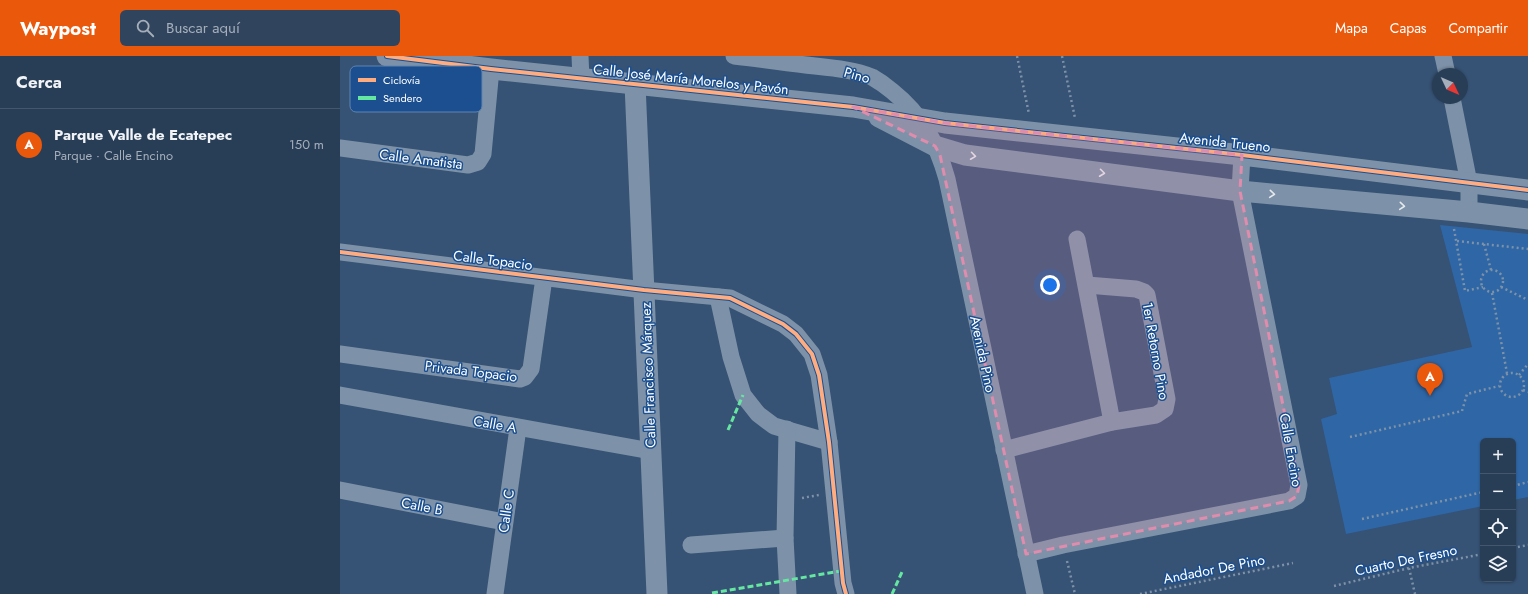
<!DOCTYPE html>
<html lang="es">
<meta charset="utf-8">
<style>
:root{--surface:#283e57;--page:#30455d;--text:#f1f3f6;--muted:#a5aeba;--line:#44576d;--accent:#ea580c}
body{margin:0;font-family:Jost,sans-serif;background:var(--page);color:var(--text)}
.controls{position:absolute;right:12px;bottom:12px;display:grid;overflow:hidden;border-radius:6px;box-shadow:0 1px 3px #0004}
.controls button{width:36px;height:36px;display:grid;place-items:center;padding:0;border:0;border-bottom:1px solid var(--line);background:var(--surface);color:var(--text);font:20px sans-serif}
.compass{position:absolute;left:1092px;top:12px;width:36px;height:36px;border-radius:50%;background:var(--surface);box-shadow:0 1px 3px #0004;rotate:134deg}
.you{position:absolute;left:710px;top:229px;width:14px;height:14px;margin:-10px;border:3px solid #fff;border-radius:50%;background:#1a73e8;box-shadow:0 0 0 6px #1a73e833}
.badge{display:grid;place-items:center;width:26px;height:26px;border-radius:50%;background:var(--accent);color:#fff;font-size:13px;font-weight:700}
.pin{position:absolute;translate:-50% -33px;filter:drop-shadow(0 1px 2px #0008)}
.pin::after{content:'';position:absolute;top:21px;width:14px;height:12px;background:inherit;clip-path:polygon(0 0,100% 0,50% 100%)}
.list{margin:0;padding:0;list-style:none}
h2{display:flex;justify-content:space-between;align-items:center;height:52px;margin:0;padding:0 16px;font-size:17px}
h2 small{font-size:13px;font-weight:400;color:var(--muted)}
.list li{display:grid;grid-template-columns:26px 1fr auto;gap:12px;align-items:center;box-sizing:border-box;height:72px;padding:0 16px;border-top:1px solid var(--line)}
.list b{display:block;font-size:15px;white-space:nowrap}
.list p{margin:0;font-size:13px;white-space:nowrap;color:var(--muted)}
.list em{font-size:13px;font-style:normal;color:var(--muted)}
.icon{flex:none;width:22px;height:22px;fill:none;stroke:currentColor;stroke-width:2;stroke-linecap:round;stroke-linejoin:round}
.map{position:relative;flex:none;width:1188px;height:538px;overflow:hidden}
header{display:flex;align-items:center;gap:24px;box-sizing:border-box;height:56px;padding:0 20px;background:var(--accent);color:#fff}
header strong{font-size:19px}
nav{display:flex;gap:22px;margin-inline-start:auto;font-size:14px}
.search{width:280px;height:36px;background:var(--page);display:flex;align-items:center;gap:10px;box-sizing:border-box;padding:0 14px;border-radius:6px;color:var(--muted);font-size:15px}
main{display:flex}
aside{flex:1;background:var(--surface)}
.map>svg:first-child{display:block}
.green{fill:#2f66a5}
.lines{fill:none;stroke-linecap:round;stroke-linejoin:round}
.path{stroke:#7d92a8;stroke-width:2.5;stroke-dasharray:2 3;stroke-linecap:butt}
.minor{stroke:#7d92a8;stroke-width:17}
.tertiary{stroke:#7d92a8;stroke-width:21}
.quiet{stroke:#66e7a1;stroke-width:3;stroke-dasharray:6 3;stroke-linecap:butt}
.cycleway-casing{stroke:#1b4f8f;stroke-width:6}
.cycleway{stroke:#ffac80;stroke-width:4}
.oneway{stroke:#e5e9ee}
.marked{fill:#e08cad;fill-opacity:0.2;stroke:#e08cad;stroke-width:3;stroke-dasharray:8 5;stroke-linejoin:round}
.labels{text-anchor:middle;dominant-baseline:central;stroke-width:3;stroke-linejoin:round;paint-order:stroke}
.street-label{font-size:14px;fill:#fff;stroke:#1b4f8f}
.key{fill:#1b4f8f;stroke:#5f84b1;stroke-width:1}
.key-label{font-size:11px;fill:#fff}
</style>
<header>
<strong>Waypost</strong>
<div class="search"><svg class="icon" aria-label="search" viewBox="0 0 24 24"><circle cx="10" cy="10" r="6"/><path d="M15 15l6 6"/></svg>Buscar aquí</div>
<nav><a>Mapa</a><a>Capas</a><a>Compartir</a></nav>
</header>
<main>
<aside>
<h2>Cerca<small></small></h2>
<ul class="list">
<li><span class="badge">A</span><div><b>Parque Valle de Ecatepec</b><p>Parque · Calle Encino</p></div><em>150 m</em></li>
</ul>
</aside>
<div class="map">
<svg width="1188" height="538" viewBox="0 0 1188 538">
<rect width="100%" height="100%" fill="#365274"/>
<polygon class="green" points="1100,169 1188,178 1188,441 1173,444 1173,385 1143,385 1143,450 1006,478 981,363 997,358 989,322 1132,291"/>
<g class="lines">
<g class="path">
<polyline points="677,0 689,58"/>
<polyline points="722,0 735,62"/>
<polyline points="1114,173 1125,235 1143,231"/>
<polyline points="1117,185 1188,193"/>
<polyline points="1144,188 1151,214"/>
<circle cx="1152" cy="225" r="11"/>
<polyline points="1161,231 1188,244"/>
<polyline points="1152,237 1167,317"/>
<circle cx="1172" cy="329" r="12"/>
<polyline points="1179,319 1188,308"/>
<polyline points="1183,334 1188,336"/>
<polyline points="1010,381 1122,355 1127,338 1159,330"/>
<polyline points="1173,430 1188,426"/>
<polyline points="462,442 479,439"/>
<polyline points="1022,463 1143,436"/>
<polyline points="1173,492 1188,489"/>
<polyline points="727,505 735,538"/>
<polyline points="1069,512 1075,538"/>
<polyline points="994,530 1069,512 1143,498"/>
<polyline points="800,538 953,507"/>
</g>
<g class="minor">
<polyline points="240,0 241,23"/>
<path d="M394,0C421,3 448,7 475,10C494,12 515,14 532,21C539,25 546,30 552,35C582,59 597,87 607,123L695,538"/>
<polyline points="1103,0 1107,18"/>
<polyline points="1112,42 1129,127 1129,156"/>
<polyline points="0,92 128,109 138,106 143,98 151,13"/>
<polyline points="737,183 772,366"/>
<polyline points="0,196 304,234 390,242 443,268 456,278 472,298 479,319 489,386 503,527 506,538"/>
<polyline points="378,241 391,301 403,339 418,358 434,370 489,386"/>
<polyline points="0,298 180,323 185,321 191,313 204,222"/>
<polyline points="0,339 311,395"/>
<polyline points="447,373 445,482 448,538"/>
<polyline points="664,394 772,366 816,359 825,353 827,343 807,239 804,236 796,233 747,229"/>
<polyline points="0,434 164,466"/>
<polyline points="351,489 445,482"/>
<polyline points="686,498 723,489 949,445 957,440 959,429 900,135 902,99"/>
<polyline points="155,538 178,372"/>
</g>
<g class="tertiary">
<polyline points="47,0 151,13 513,51 605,67 902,99 1188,134"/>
<polyline points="295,28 317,538"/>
<polyline points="539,61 595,90 625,99 900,135 1129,156 1188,163"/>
</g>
<g class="quiet">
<polyline points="388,374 403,339"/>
<polyline points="372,537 501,515"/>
<polyline points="552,538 562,516"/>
</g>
<defs>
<g id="cycleway">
<polyline points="47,0 151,13 513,51 605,67 902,99 1188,134"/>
<polyline points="0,196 304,234 390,242 443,268 456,278 472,298 479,319 489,386 503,527 506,538"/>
</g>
</defs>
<use href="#cycleway" class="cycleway-casing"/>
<use href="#cycleway" class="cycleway"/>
</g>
<defs><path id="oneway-chevron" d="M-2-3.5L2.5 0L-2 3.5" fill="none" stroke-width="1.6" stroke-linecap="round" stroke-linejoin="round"/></defs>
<g class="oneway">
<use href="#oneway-chevron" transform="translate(633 100) rotate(8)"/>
<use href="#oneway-chevron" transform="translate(762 117) rotate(7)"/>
<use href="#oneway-chevron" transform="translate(932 138) rotate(5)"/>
<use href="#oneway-chevron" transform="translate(1062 150) rotate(5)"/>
</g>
<path class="marked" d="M513,51L605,67L902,99L900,135L959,429L957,440L949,445L686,498L600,99L595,90Z"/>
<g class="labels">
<g class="street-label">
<text transform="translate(517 19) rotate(16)">Pino</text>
<text transform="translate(351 23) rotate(6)">Calle José María Morelos y Pavón</text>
<text transform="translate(885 86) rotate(6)">Avenida Trueno</text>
<text transform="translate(81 103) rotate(7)">Calle Amatista</text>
<text transform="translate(153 204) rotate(7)">Calle Topacio</text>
<text transform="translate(816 295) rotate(80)">1er Retorno Pino</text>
<text transform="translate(643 298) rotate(78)">Avenida Pino</text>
<text transform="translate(131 315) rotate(7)">Privada Topacio</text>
<text transform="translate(308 319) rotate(-92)">Calle Francisco Márquez</text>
<text transform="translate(155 368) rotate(10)">Calle A</text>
<text transform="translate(951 394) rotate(80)">Calle Encino</text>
<text transform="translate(82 450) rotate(11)">Calle B</text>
<text transform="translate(166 455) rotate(-82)">Calle C</text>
<text transform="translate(1066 504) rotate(-12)">Cuarto De Fresno</text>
<text transform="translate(874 513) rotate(-11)">Andador De Pino</text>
</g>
</g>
<rect x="10" y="10" width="132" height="46" rx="6" class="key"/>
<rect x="18" y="22" width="18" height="4" fill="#ffac80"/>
<rect x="18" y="40" width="18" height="4" fill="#66e7a1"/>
<g class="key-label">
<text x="43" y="28">Ciclovía</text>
<text x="43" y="46">Sendero</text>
</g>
</svg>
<div class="controls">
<button>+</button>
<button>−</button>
<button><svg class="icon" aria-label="locate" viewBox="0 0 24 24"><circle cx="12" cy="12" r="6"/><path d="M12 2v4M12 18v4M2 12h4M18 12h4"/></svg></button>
<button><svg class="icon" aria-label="layers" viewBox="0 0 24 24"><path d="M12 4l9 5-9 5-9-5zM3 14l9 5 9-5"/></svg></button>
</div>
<svg class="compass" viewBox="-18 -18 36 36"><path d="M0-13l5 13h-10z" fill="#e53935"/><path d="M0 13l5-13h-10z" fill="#a5aeba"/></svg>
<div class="you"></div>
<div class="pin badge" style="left:1090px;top:340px">A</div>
</div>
</main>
